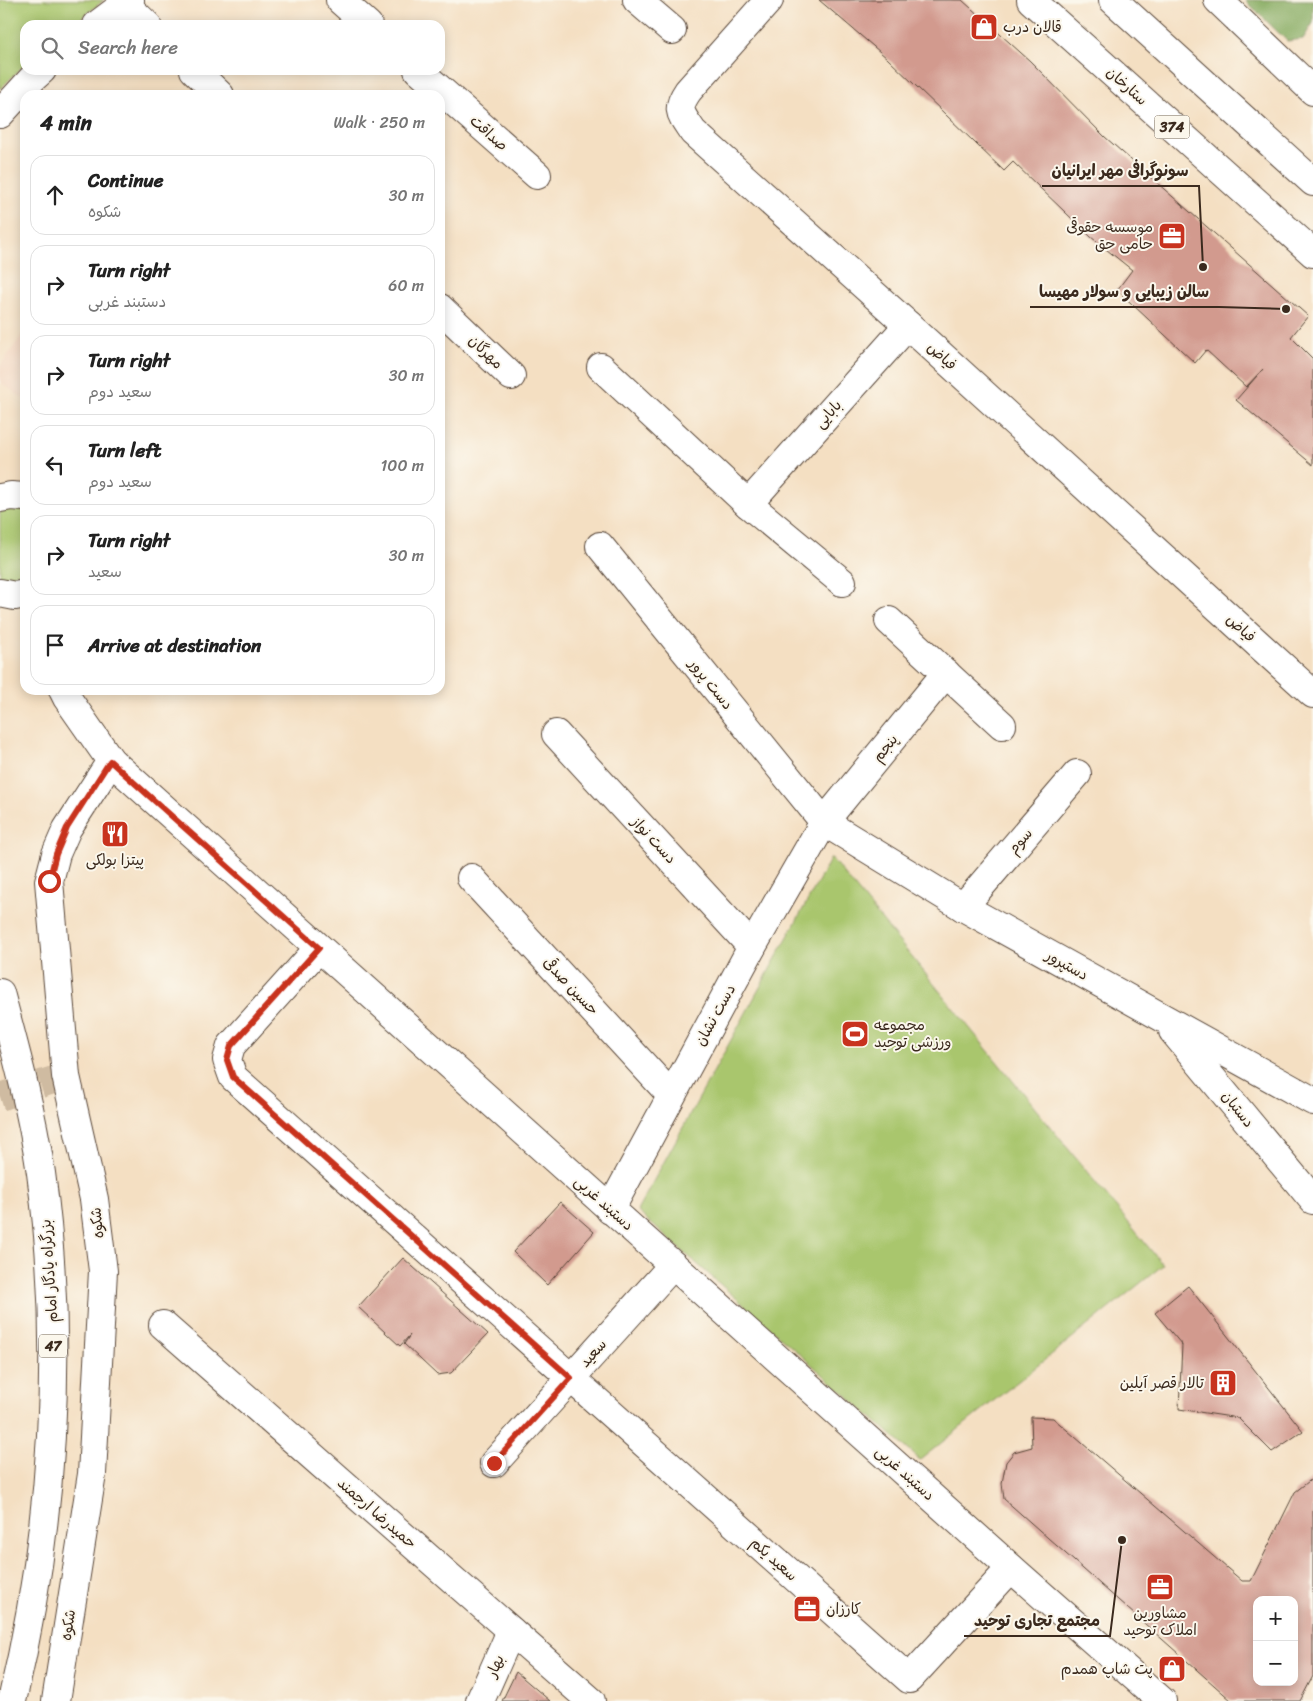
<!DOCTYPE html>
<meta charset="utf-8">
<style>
:root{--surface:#fff;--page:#f6f6f6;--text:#222;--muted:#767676;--line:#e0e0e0}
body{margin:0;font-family:Sriracha,"Playpen Sans Arabic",sans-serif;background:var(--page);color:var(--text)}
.controls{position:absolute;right:15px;bottom:15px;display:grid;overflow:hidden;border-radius:10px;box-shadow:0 2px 12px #0003}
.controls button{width:45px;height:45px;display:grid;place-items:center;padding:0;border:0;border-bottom:1px solid var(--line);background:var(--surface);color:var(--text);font:25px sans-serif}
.stop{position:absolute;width:15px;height:15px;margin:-11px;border:4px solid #c8321e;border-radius:50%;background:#fff}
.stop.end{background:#c8321e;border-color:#fff;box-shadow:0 1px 5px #0008}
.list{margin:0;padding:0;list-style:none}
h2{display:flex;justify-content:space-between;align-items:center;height:65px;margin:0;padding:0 20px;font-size:21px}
h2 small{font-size:16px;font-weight:400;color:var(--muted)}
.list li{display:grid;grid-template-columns:32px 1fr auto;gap:15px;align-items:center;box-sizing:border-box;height:80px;margin:0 10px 10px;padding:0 10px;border:1px solid var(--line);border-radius:15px}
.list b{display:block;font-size:19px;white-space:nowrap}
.list p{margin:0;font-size:16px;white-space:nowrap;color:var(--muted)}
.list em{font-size:16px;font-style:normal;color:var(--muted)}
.icon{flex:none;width:28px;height:28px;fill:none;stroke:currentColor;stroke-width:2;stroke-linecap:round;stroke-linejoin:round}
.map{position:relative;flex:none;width:1313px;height:1701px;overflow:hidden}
.search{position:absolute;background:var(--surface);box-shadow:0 2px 12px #0003;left:20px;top:20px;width:425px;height:55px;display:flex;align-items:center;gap:12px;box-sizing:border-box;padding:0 18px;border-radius:15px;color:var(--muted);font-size:19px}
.panel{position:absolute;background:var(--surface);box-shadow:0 2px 12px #0003;left:20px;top:90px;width:425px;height:605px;border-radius:15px}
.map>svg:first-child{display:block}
.built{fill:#f3d4be}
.green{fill:#a9c66d;stroke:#727846}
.forest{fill:#86ab60;stroke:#606a3f}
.building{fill:#d29a8e;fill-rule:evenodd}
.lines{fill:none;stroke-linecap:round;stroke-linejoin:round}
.minor-tunnel{stroke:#cfbba1;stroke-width:28;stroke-dasharray:28 14;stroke-linecap:butt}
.minor-casing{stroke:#574537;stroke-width:30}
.major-casing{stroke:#574537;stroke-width:30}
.highway-casing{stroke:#574537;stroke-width:30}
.minor{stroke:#fff;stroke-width:28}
.major{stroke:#fff;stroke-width:28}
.highway{stroke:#fff;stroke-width:28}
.route{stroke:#c8321e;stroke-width:6}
.labels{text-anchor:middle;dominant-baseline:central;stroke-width:4;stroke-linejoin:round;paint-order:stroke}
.shield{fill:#fbf7ec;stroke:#75685c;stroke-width:1}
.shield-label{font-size:14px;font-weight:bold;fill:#3b2a1e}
.poi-label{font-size:15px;fill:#3b2a1e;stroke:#fbf7ec;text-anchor:start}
.street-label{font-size:15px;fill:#3b2a1e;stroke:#fbf7ec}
.leader{fill:none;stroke:#3b2a1e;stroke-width:2}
.callout-dot{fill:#3b2a1e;stroke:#fbf7ec;stroke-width:2}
.callout-label{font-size:16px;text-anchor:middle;font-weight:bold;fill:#3b2a1e;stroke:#fbf7ec;stroke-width:4;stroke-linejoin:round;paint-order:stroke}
</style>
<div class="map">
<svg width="1313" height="1701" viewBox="0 0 1313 1701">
<rect width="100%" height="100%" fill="#fbf7ec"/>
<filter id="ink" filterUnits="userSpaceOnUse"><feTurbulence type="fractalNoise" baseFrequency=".02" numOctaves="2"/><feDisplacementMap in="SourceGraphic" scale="10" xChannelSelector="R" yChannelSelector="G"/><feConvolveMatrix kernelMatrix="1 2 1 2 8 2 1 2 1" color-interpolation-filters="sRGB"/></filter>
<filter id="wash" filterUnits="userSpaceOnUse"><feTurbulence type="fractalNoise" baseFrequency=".0096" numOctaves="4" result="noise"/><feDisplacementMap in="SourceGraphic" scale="20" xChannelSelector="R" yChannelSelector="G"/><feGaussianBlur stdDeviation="1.12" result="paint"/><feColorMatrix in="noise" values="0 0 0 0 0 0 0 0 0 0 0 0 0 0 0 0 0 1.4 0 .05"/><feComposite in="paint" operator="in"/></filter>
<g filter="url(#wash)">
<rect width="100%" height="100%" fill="#f4dfc2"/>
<polygon class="built" points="25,331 25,400 0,382 0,366"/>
<g class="green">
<polygon points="0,0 104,0 73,25 25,25 25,64 0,89"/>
<polygon points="10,509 25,510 25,582 19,584 0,580 0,512"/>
<polygon points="831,858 1163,1265 920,1460 637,1211"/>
</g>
<polygon class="forest" points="1245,0 1313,0 1313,23 1303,39 1287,41"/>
<g id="blocks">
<g class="building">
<polygon points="819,0 962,0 1030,61 1105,137 1308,316 1291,337 1313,359 1313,465 1236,400 1263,369 1246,387 1206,350 1195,363 1117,290 1132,270 1091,237 1013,162 1004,171 887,58"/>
<polygon points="560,1202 594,1232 547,1285 513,1252"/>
<polygon points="403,1258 488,1334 451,1373 437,1375 404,1344 410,1335 400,1346 358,1307"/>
<polygon points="1188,1286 1303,1431 1272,1452 1238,1418 1179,1409 1182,1345 1155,1313"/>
<path d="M1031,1417L1053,1418L1242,1581H1251L1295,1492L1313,1478V1676L1300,1701H1232L1004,1499L1002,1483L1006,1462L1014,1452L1032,1447ZM1257,1600H1294V1682H1257Z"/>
<polygon points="516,1672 550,1701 502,1701"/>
</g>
</g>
</g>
<g filter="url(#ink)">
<use href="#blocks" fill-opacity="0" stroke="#574537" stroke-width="1"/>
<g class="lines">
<polyline class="minor-tunnel" points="0,1097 66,1076"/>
<defs>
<g id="minor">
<polyline points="340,0 368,25"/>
<polyline points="637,0 672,30"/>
<path d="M769,0L688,91C675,110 681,114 693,132L908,325L1313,694"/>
<polyline points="1218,0 1313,91"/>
<polyline points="125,4 147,25"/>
<polyline points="97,25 130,0"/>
<polyline points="194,70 220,95"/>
<polyline points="418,70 537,175"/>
<polyline points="0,114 33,78 42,70"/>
<polyline points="440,308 511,376"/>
<polyline points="601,367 748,504 842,582"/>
<polyline points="0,498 11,496 25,497"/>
<polyline points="748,504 908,325"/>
<polyline points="600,546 824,822 963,907 1313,1101"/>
<polyline points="0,593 15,596 25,594"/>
<polyline points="889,621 1002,725"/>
<polyline points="63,690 67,698 111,761 1011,1568 1162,1701"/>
<polyline points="556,734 752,947"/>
<polyline points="471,878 671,1095"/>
<polyline points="963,907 1077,774"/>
<polyline points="319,948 231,1046 227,1060 233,1077 909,1679 1011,1568"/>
<polyline points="1173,1031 1313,1200"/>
<polyline points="610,1210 752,947 824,822 946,673"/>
<polyline points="163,1325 591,1701"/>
<polyline points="494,1463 673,1265"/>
<polyline points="56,1701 92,1474 103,1271 94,1199 66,1076 49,881 56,854 67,829 111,761"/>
<polyline points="480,1701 511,1631"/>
</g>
<g id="major">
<polyline points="1031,0 1313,253"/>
<polyline points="1113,0 1313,182"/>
</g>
<path id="highway" d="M0,993C16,1052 32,1112 41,1173C65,1348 53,1529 12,1701"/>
</defs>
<use href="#minor" class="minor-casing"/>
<use href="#major" class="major-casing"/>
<use href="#highway" class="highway-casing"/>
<use href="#minor" class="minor"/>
<use href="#major" class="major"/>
<use href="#highway" class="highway"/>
</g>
</g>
<g class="lines" filter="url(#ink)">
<polyline class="route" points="49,881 56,854 67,828 110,761 319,948 231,1046 227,1060 233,1077 571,1378 494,1463"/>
</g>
<defs>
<symbol id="shop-square" viewBox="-11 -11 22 22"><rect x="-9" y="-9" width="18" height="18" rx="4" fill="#c8321e" stroke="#fbf7ec"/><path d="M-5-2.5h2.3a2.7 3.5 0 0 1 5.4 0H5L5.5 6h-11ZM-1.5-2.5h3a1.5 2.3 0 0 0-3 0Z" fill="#fff"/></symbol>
<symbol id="office-square" viewBox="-11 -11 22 22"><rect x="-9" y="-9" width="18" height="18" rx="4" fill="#c8321e" stroke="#fbf7ec"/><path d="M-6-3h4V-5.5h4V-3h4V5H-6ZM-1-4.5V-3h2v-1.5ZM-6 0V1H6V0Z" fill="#fff"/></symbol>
<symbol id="restaurant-square" viewBox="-11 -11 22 22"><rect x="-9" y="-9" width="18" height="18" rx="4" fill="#c8321e" stroke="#fbf7ec"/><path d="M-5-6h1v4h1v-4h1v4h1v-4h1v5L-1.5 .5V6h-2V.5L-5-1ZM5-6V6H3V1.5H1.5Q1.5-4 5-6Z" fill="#fff"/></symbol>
<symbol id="stadium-square" viewBox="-11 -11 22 22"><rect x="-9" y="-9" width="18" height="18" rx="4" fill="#c8321e" stroke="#fbf7ec"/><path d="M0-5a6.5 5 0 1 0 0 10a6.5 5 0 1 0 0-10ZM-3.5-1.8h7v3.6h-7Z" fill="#fff"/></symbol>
<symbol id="building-square" viewBox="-11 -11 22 22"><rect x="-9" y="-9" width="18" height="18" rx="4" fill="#c8321e" stroke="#fbf7ec"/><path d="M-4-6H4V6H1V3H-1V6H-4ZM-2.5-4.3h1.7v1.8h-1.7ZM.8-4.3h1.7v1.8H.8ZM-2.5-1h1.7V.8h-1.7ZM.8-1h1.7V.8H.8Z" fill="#fff"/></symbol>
</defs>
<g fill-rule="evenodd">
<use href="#shop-square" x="968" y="11" width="32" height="32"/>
<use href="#office-square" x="1156" y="220" width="32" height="32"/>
<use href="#restaurant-square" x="99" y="818" width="32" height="32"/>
<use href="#stadium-square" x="839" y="1018" width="32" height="32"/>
<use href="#building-square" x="1207" y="1367" width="32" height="32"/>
<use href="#office-square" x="1144" y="1571" width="32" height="32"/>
<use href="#office-square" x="791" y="1593" width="32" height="32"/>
<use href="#shop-square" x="1156" y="1653" width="32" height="32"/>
</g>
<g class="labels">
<g class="shield">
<rect x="1154.5" y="115.5" width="35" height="23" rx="4"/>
<rect x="39" y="1334.5" width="28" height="23" rx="4"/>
</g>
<g class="shield-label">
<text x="1172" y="127">374</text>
<text x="53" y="1346">47</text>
</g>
<g class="poi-label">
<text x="1003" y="27">قالان درب</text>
<text x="1153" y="227" text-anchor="end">موسسه حقوقی<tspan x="1153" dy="17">حامی حق</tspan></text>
<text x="115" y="860" text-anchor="middle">پیتزا بولکی</text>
<text x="874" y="1025">مجموعه<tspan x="874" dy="17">ورزشی توحید</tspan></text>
<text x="1204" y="1383" text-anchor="end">تالار قصر آیلین</text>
<text x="826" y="1609">کارزان</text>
<text x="1160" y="1613" text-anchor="middle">مشاورین<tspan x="1160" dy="17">املاک توحید</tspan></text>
<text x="1153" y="1669" text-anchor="end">پت شاپ همدم</text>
</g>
<g class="street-label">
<text transform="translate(1127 86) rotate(42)">ستارخان</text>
<text transform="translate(489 133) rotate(42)">صداقت</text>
<text transform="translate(486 352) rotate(44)">مهرگان</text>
<text transform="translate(942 356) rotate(42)">فیاض</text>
<text transform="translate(828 414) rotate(-48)">بابایی</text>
<text transform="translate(1241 628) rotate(42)">فیاض</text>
<text transform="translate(711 684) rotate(51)">دست پرور</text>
<text transform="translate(885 748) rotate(-51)">پنجم</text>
<text transform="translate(654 840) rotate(47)">دست نواز</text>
<text transform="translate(1020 841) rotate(-49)">سوم</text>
<text transform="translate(1067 965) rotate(29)">دستپرور</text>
<text transform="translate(571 986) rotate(47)">حسین صدقی</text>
<text transform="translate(715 1015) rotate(-61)">دست نشان</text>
<text transform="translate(1238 1109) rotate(51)">دستبان</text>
<text transform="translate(604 1203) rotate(42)">دستبند غربی</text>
<text transform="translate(97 1223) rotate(-96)">شکوه</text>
<text transform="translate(49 1271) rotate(-94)">بزرگراه یادگار امام</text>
<text transform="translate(593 1353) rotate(-48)">سعید</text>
<text transform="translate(905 1473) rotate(42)">دستبند غربی</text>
<text transform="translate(377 1513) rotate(41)">حمیدرضا ارجمند</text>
<text transform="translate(774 1559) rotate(42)">سعید یکم</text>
<text transform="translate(68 1625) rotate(-81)">شکوه</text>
<text transform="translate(495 1666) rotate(-66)">بهار</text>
</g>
</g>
<path class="leader" d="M1203 267L1199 186H1042M1286 309L1219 307H1030M1122 1540L1110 1636H964"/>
<g class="callout-dot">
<circle cx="1203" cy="267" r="5"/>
<circle cx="1286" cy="309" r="5"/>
<circle cx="1122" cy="1540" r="5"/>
</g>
<g class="callout-label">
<text x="1120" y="176">سونوگرافی مهر ایرانیان</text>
<text x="1124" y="297">سالن زیبایی و سولار مهیسا</text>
<text x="1037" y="1626">مجتمع تجاری توحید</text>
</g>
</svg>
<div class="controls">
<button>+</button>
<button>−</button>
</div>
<div class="stop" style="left:49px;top:881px"></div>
<div class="stop end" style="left:494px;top:1463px"></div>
<div class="search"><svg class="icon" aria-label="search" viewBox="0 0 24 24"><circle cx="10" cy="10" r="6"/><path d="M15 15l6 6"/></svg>Search here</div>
<section class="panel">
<h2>4 min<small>Walk · 250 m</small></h2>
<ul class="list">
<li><svg class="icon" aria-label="ahead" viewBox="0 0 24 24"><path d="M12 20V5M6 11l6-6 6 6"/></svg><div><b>Continue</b><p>شکوه</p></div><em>30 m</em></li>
<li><svg class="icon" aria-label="right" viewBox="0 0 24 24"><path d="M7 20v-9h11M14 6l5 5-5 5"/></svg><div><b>Turn right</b><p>دستبند غربی</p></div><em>60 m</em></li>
<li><svg class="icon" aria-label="right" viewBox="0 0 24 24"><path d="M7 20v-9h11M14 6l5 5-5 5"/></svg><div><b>Turn right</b><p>سعید دوم</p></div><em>30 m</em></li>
<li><svg class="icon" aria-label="left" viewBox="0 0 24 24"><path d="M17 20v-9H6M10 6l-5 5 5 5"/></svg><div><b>Turn left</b><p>سعید دوم</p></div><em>100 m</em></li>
<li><svg class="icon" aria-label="right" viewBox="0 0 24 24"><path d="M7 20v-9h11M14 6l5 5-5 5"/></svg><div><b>Turn right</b><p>سعید</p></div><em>30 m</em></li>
<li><svg class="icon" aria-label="arrive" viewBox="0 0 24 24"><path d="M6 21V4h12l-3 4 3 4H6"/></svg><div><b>Arrive at destination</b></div></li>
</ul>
</section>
</div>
